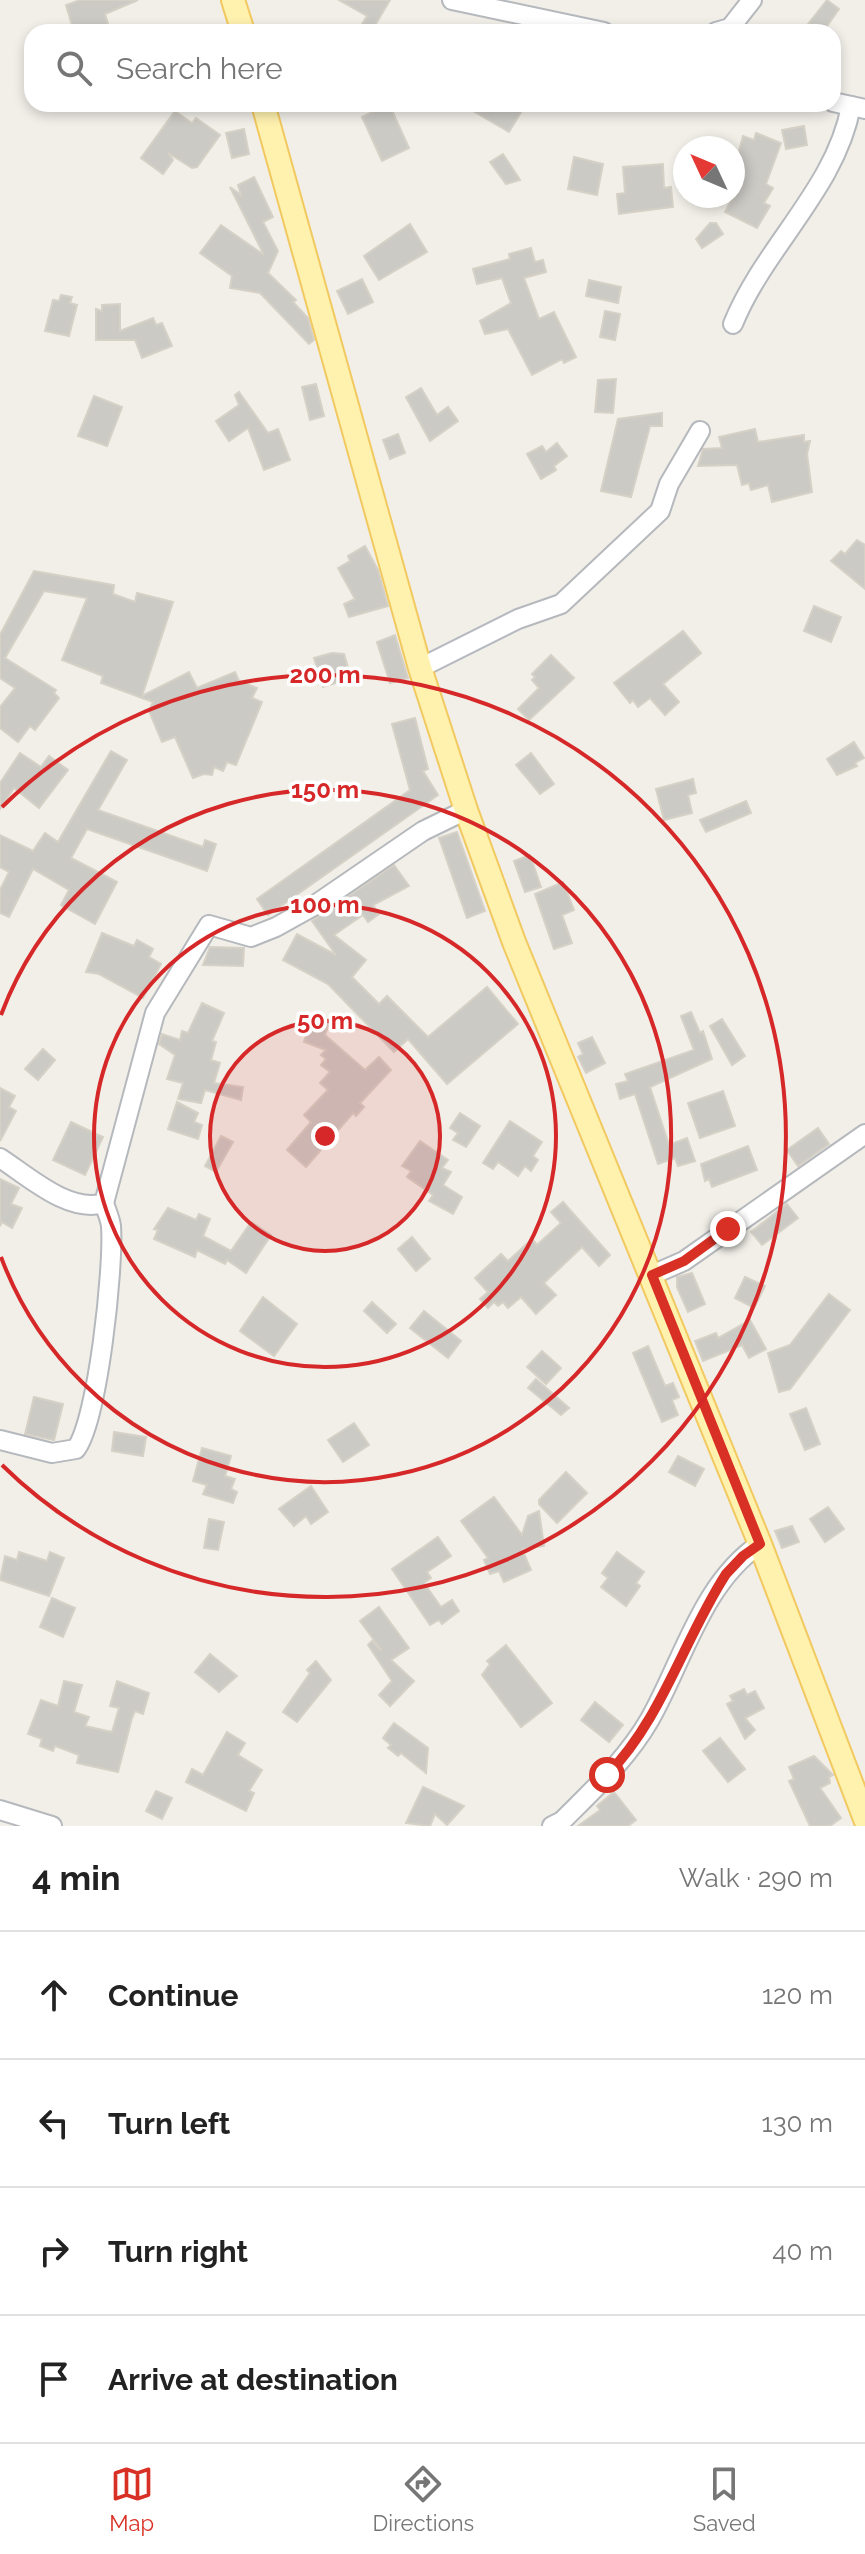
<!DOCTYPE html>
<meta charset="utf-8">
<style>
:root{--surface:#fff;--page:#f2f2f2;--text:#222;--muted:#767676;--line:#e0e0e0;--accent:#d93025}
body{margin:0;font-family:Raleway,sans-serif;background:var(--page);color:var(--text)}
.compass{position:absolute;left:673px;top:136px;width:72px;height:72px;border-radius:50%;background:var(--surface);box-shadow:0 4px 12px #0003;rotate:314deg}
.stop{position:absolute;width:24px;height:24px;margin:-18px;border:6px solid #d93025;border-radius:50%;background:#fff}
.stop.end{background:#d93025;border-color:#fff;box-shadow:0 2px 8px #0008}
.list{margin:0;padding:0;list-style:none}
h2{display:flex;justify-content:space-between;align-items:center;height:104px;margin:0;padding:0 32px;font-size:34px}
h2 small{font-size:26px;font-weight:400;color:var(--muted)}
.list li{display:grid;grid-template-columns:52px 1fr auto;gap:24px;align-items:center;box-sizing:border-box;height:128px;padding:0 32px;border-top:2px solid var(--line)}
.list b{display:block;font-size:30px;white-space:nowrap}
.list em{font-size:26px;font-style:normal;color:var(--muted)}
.icon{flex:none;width:44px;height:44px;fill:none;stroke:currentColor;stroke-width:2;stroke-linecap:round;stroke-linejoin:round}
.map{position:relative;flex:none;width:865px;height:1826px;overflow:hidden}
.search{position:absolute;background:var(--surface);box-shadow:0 4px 12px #0003;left:24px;right:24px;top:24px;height:88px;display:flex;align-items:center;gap:20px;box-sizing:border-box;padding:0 28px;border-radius:24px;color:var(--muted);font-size:30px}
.sheet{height:616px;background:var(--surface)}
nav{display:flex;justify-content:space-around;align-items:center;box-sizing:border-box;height:112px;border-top:2px solid var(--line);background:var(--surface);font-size:22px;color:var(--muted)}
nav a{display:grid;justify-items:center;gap:4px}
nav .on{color:var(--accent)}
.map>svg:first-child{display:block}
.building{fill:#cccac5;stroke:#d6d1c6;stroke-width:2}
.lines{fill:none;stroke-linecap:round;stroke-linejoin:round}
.minor-casing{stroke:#b5b8bc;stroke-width:22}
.major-casing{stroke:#f2c960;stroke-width:26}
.minor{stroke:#fff;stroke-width:18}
.major{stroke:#fff2af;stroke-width:22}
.route{stroke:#d93025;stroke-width:10}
.ring{fill:none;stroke:#d62828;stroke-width:4}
.centre{fill:#d62828;stroke:#fff;stroke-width:4}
.ring-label{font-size:24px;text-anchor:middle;font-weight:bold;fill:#d62828;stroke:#fff;stroke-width:7;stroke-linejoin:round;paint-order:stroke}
</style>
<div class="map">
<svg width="865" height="1826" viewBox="0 0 865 1826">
<rect width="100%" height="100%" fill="#f1efe8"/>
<g class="building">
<polygon points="80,0 138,0 105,14 110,30 74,32 66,5"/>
<polygon points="339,0 390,0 371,32 357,32 367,16"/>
<polygon points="827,0 839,9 823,32 818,32 808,24"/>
<polygon points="389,104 409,148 382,161 362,117"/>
<polygon points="461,104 526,104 509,132"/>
<polygon points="175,111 192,123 196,118 220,135 197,167 192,168 168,153 173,160 163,174 141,158"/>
<polygon points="804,126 807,145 786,149 782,130"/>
<polygon points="244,129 249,154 232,158 226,133"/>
<polygon points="756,133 781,143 766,184 773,188 764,203 770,206 757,228 725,212 745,175 733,173 743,136 754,140"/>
<polygon points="503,154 520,180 506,184 490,162"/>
<polygon points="574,157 603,164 597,195 568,189"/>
<polygon points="663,164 664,188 671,187 673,207 619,214 617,194 625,193 623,167"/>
<polygon points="254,177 273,217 263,222 278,251 268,273 296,300 293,302 308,318 314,340 309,344 260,293 230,288 232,276 200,253 221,225 264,255 230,187 241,195 238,185"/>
<polygon points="710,223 716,223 723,234 702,248 696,239"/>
<polygon points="410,224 427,252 379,280 364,256"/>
<polygon points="531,248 535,262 543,260 546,272 524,278 539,319 554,312 576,357 564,363 562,359 532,375 508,329 485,334 480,321 511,303 502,278 477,284 473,269 510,259 509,254"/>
<polygon points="362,279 373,302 348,314 337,291"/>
<polygon points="589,280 621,287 618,303 586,296"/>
<polygon points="61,295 72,297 70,303 77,305 69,336 45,331 53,300 59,301"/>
<polygon points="120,304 120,331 153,318 156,325 162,323 172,346 142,358 135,340 96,340 96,309 102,311 102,305"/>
<polygon points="605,311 620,314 615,340 600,337"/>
<polygon points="616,379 613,413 595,412 598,380"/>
<polygon points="316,384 324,416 310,420 302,387"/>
<polygon points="421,388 437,415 448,407 458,421 430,441 406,397"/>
<polygon points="239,392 268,433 278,429 290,460 264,470 248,428 229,441 216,421 239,405 235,395"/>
<polygon points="94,396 122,407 107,446 78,436"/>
<polygon points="662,413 662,426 650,426 631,497 601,491 618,419"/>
<polygon points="755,429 758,442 804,435 804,442 810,441 807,454 812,492 772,502 768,485 751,490 749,483 742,485 737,465 698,466 703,449 722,448 719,437"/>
<polygon points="398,434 405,453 390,459 383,440"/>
<polygon points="557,443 567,456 554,466 556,470 541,479 527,454 542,446 546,452"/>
<polygon points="857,540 865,545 865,589 831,561 841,551 845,554"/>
<polygon points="365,546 378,570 388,606 349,617 344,604 355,599 338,568 350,561 348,556"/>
<polygon points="34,571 114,585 113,594 135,602 137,593 173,602 142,696 189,672 197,688 235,672 239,681 257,688 252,698 262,702 236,765 227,762 223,771 214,767 212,775 204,774 193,778 175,737 162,742 149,711 153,702 101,683 103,676 62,660 87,598 44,591 5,658 56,690 54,693 59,698 35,730 30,726 18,742 0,728 0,707 15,688 0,678 0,635"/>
<polygon points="814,606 841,617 831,642 804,631"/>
<polygon points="683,631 701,653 663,684 679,702 665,715 650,698 638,707 633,700 630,703 614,683"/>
<polygon points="395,635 408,678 390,683 377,642"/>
<polygon points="332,653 344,654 351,678 323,687 314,658"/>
<polygon points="551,655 574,678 529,720 518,709 539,688 532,680 535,677 532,674"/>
<polygon points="415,718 428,769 423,771 438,795 268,915 257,899 410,790 392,724"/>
<polygon points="854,742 864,758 855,763 857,766 837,775 827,759"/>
<polygon points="111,751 127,760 98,810 203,847 205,840 216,844 207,871 87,829 71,858 117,882 95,924 61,905 69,890 33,869 9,917 0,913 0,890 9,872 0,867 0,835 33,851 45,833 58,842"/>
<polygon points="20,753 41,767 49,756 68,770 39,808 14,788 0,809 0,783"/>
<polygon points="531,753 554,784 540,794 516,765"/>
<polygon points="693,779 696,793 688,795 692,813 664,820 656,789"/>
<polygon points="746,801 751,813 706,832 700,820"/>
<polygon points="457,832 485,911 467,918 439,838"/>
<polygon points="530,855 541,887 525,892 514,861"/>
<polygon points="394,865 409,886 373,905 379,914 368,922 363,915 334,935 366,960 352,977 379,1004 387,996 428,1037 487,987 518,1024 447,1084 408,1039 394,1052 328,984 283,960 297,934 336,955 312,921"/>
<polygon points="563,882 574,910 562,915 572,943 554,949 535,894"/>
<polygon points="102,933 134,946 137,940 153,949 149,957 161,964 143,998 99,974 86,972"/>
<polygon points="210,947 244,948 243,966 203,965"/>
<polygon points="202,1003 224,1013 212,1041 216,1042 211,1060 220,1063 214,1083 243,1087 241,1100 205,1090 201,1103 178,1099 183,1083 167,1079 175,1055 159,1044 162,1034 180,1040 182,1031 188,1033"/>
<polygon points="691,1012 700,1033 703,1031 712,1059 650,1087 669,1145 687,1138 695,1161 678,1166 675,1158 658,1164 635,1094 620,1099 616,1084 628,1081 625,1074 694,1050 681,1016"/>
<polygon points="313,1014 330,1020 325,1035 365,1070 379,1057 391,1070 360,1103 364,1107 356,1116 353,1113 306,1167 287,1150 311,1122 304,1115 328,1090 320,1083 330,1072 321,1065 326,1059 321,1055 326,1050 304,1042"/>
<polygon points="722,1019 745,1056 732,1065 710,1026"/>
<polygon points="592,1037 605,1063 586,1073 578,1057 583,1054 578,1043"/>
<polygon points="43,1049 55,1060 38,1080 25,1069"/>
<polygon points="0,1088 15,1096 9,1107 16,1111 0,1141"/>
<polygon points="723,1091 735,1126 700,1138 688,1103"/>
<polygon points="177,1102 198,1113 194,1122 202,1125 198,1139 168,1129"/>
<polygon points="460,1113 480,1126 466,1147 453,1140 458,1133 450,1128"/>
<polygon points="510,1121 542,1142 533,1156 538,1160 531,1171 525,1166 518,1176 498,1162 493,1169 483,1163"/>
<polygon points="71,1122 103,1137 85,1175 53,1160"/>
<polygon points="818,1128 829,1144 798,1166 787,1150"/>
<polygon points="221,1136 233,1142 216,1172 205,1166"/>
<polygon points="420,1141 448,1160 442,1168 451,1172 443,1185 462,1197 453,1214 429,1201 433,1195 407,1177 411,1171 402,1166"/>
<polygon points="748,1146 757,1170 712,1187 709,1179 705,1181 701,1164"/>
<polygon points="0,1179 19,1188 11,1204 22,1208 12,1228 2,1222 0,1226"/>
<polygon points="563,1202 610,1255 599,1266 582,1247 544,1283 556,1295 536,1314 521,1297 508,1308 503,1302 498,1306 494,1302 488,1308 480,1299 488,1292 475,1278 501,1254 508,1261 532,1239 537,1245 561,1223 551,1212"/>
<polygon points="787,1204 798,1218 762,1245 751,1232"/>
<polygon points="168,1208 196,1220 199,1214 210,1219 203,1236 231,1251 251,1222 271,1235 246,1273 227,1260 225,1264 197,1250 195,1257 154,1239 158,1230 154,1229"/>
<polygon points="412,1237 430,1259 416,1271 398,1249"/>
<polygon points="692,1273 705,1304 688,1312 677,1287 677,1277"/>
<polygon points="745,1277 765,1286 754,1308 735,1298"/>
<polygon points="829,1294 850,1310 790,1389 779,1392 768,1353 790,1345"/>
<polygon points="263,1297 297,1324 274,1356 240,1331"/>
<polygon points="372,1302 396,1324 387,1333 364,1311"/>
<polygon points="424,1311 461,1341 448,1358 410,1328"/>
<polygon points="750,1320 766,1349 749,1358 742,1345 703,1361 695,1341 716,1333 718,1338"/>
<polygon points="648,1346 665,1386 673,1383 679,1397 672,1400 678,1415 662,1422 633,1353"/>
<polygon points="542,1351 561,1368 546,1384 527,1367"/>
<polygon points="536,1379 569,1408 561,1415 528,1388"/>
<polygon points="34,1397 63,1404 54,1440 25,1434"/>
<polygon points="806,1408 820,1444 805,1450 790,1414"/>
<polygon points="354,1423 369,1445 343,1462 328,1440"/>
<polygon points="114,1432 146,1437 143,1456 112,1451"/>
<polygon points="202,1448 231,1456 225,1476 235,1479 231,1489 237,1492 233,1503 203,1494 207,1485 193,1481"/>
<polygon points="678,1456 704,1469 695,1486 669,1472"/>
<polygon points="566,1472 587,1493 557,1523 539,1504 539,1500"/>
<polygon points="311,1486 328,1512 311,1524 306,1516 294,1526 279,1509"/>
<polygon points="494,1497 522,1535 528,1516 539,1511 544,1546 522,1549 531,1570 504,1582 499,1571 490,1574 484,1560 488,1558 461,1521"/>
<polygon points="828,1507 844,1529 825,1542 810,1519"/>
<polygon points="209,1519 224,1522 218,1550 204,1548"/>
<polygon points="792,1526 799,1542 782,1548 775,1531"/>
<polygon points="438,1537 451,1556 427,1572 431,1578 424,1583 441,1607 452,1600 459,1611 442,1624 439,1620 430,1625 392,1569"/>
<polygon points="19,1552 47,1561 50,1552 64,1558 49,1596 0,1580 5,1556 17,1560"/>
<polygon points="617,1552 644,1572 636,1583 640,1586 626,1606 601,1587 608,1578 602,1573"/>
<polygon points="52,1598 75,1608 63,1637 40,1627"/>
<polygon points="379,1607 409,1648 391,1660 414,1681 390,1706 379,1695 392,1681 368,1645 372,1641 382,1651 360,1621"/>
<polygon points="506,1645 552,1703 521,1727 482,1675 490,1664 487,1661"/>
<polygon points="210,1654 237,1676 219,1692 195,1672"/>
<polygon points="316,1661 331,1680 297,1722 283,1712 310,1673 307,1670"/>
<polygon points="64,1681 82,1685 74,1712 89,1717 85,1726 112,1732 119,1708 110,1706 117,1681 149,1693 143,1714 135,1711 132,1718 118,1772 77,1763 79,1755 55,1746 53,1751 40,1746 42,1739 28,1734 41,1700 58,1706"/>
<polygon points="744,1689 747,1695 755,1691 764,1708 745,1718 755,1730 745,1739 727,1704 733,1701 730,1696"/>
<polygon points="595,1702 623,1725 609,1742 581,1720"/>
<polygon points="394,1723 428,1748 426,1773 401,1753 398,1756 388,1748 391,1745 383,1738"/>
<polygon points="227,1732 245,1743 238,1755 262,1770 249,1791 254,1793 246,1811 186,1782 192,1769 203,1775"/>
<polygon points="720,1738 745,1769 728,1782 703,1751"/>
<polygon points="814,1756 833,1775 829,1777 830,1783 820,1788 841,1818 830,1826 810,1826 789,1781 794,1779 789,1767"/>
<polygon points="423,1787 464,1806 447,1825 435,1814 430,1826 406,1823"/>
<polygon points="156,1791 172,1798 162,1819 146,1811"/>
<polygon points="614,1792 636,1820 628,1826 578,1826 600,1810 597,1806"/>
</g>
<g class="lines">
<defs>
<g id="minor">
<polyline points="452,0 604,32"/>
<polyline points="716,32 730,28 752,0"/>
<polyline points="833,102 865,109"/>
<path d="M733,324C764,247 836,188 851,106"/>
<polyline points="420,668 518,619 561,604 660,511 669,484 700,431"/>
<path d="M0,1158C28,1176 69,1214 104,1203L155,1013L209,925L251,937L276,927L312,907L423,831L466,810"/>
<polyline points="652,1275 684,1261 865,1134"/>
<path d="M0,1440L52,1453L76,1449C98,1419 114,1267 111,1226C110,1218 106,1210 104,1203"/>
<polyline points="0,1810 52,1826"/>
<path d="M552,1826L562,1821C594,1789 627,1759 650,1719C683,1661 702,1583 760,1544"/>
</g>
<g id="major">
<polyline points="233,0 243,32"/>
<polyline points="263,104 420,668 466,810 514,942 760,1544 865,1819"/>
</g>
</defs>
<use href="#minor" class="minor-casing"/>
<use href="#major" class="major-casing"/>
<use href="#minor" class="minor"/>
<use href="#major" class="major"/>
</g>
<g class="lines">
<path class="route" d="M607,1775C662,1719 684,1639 726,1574L743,1556L760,1544L652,1275L684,1261L728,1229"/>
</g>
<circle cx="325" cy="1136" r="115" fill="#d62828" fill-opacity=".12"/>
<g class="ring">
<circle cx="325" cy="1136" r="115"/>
<circle cx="325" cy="1136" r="231"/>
<path d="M1 1015A346 346 0 1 1 1 1257"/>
<path d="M2 807A461 461 0 1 1 2 1465"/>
</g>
<circle cx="325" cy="1136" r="12" class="centre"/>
<g class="ring-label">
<text x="325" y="683">200 m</text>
<text x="325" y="798">150 m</text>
<text x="325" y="913">100 m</text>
<text x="325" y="1029">50 m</text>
</g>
</svg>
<svg class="compass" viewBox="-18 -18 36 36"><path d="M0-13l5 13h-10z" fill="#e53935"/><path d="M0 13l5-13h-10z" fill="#767676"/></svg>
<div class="stop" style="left:607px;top:1775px"></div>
<div class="stop end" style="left:728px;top:1229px"></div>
<div class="search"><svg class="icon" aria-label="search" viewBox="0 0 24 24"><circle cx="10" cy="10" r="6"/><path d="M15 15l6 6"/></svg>Search here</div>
</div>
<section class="sheet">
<h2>4 min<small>Walk · 290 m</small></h2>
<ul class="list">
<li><svg class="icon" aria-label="ahead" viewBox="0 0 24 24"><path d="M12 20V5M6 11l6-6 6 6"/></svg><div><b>Continue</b></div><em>120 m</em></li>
<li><svg class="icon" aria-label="left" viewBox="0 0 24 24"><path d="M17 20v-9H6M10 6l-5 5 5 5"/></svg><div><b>Turn left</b></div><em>130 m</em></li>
<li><svg class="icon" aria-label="right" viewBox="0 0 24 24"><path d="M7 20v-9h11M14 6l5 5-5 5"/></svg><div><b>Turn right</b></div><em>40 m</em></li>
<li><svg class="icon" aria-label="arrive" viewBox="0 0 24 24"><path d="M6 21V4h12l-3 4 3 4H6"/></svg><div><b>Arrive at destination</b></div></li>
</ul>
</section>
<nav>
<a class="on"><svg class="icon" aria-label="map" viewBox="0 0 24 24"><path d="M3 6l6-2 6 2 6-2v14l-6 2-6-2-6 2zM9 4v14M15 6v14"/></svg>Map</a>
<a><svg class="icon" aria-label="directions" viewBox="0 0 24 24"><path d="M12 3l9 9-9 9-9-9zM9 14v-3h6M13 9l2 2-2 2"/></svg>Directions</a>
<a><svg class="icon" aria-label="saved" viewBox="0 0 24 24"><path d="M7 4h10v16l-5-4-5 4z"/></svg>Saved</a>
</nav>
